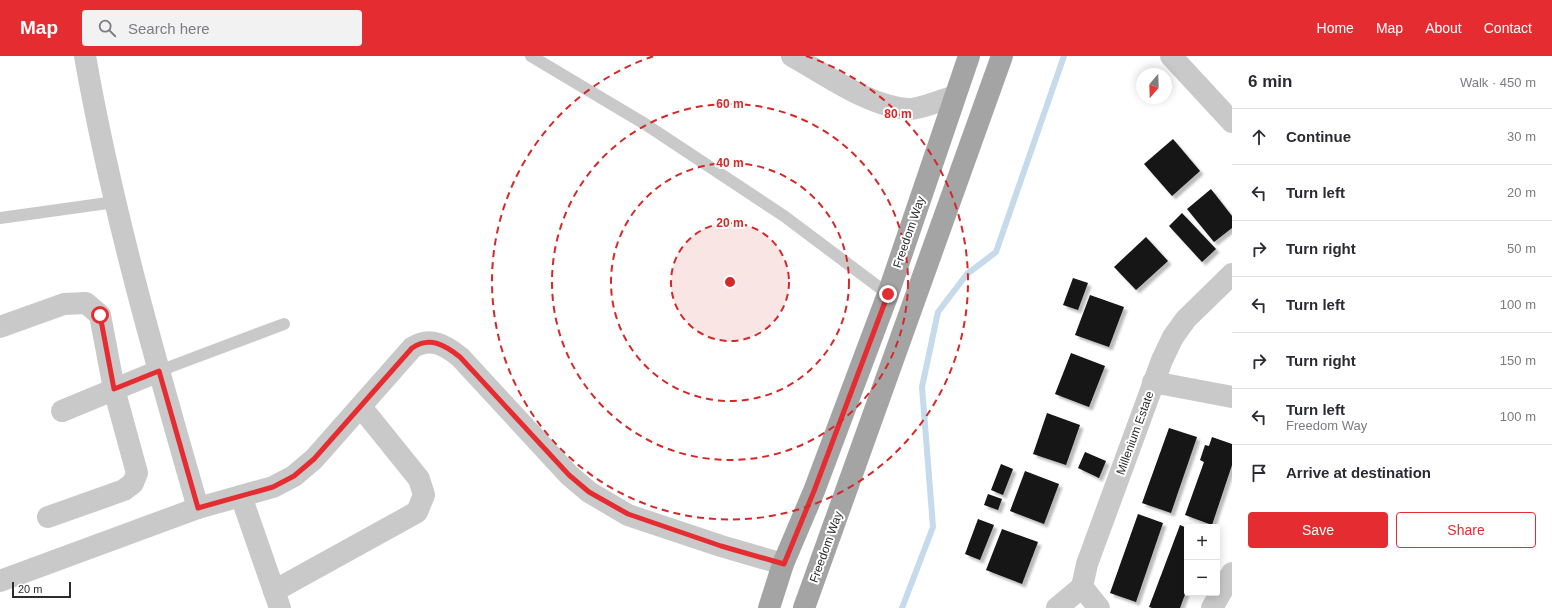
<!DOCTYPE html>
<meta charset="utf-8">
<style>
:root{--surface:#fff;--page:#f2f2f3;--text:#2b2b33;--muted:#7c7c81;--line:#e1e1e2;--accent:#e52d31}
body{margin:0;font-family:Helvetica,sans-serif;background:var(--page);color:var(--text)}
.controls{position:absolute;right:12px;bottom:12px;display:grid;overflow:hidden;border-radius:4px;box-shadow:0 2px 10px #0003}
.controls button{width:36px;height:36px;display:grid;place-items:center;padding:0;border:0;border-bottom:1px solid var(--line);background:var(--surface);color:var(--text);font:20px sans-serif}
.compass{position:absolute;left:1136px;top:12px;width:36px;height:36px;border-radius:50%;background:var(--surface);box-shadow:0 2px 10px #0003;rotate:199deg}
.scale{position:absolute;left:12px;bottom:10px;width:59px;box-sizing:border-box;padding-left:4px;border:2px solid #2c2c2c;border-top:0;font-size:11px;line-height:14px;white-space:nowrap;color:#2c2c2c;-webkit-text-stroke:3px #fff;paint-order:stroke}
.stop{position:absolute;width:12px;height:12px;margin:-9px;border:3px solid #e52d31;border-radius:50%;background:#fff}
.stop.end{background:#e52d31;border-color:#fff;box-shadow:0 1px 4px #0008}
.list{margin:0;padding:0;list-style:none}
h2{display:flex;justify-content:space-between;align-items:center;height:52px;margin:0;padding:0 16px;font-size:17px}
h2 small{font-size:13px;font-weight:400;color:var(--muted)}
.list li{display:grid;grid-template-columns:26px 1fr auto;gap:12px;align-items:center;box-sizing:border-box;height:56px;padding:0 16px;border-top:1px solid var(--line)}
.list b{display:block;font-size:15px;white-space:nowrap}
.list p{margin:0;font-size:13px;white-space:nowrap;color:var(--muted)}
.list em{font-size:13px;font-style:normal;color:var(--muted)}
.actions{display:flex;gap:8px;padding:12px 16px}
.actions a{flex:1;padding:9px 0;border:1px solid var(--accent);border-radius:4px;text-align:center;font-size:14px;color:var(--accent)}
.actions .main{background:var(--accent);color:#fff}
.icon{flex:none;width:22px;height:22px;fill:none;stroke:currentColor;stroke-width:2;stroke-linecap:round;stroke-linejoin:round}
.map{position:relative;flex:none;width:1232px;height:552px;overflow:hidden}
header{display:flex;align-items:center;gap:24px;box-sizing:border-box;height:56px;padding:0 20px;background:var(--accent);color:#fff}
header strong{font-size:19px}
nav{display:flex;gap:22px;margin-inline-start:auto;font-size:14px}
.search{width:280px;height:36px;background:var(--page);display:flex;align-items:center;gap:10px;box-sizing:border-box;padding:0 14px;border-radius:4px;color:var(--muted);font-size:15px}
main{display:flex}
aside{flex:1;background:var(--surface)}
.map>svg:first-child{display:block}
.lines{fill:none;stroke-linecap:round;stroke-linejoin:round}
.stream{stroke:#c5daea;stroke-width:6}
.building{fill:#131313;filter:url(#shadow)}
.lane{stroke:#c9c9c9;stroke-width:12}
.street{stroke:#c9c9c9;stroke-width:22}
.primary{stroke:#a4a4a4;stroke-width:22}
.route{stroke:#e52d31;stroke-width:5}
.ring{fill:none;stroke:#d62828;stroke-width:2;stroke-dasharray:7 5}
.labels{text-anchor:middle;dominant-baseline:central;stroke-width:4;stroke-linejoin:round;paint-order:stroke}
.street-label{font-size:12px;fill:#2c2c2c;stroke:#fff}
.centre{fill:#d62828;stroke:#fff;stroke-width:2}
.ring-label{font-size:12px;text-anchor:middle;font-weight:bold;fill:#d62828;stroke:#fff;stroke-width:4;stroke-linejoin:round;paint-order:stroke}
</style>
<header>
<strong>Map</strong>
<div class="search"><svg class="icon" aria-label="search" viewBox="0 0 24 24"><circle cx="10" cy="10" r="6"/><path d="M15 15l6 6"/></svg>Search here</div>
<nav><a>Home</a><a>Map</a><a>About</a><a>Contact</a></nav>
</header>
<main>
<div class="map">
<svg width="1232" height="552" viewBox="0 0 1232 552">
<defs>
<filter id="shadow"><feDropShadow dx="3.5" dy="3.5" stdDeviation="1" flood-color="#0004"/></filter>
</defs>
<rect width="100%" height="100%" fill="#fff"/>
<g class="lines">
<polyline class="stream" points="902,552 933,471 922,331 938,256 967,218 996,196 1064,0"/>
</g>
<g class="building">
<polygon points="1173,83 1200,115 1172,140 1144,108"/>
<polygon points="1211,133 1232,160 1232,172 1214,186 1187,153"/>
<polygon points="1182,157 1216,193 1202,206 1169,170"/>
<polygon points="1146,181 1168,205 1136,234 1114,211"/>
<polygon points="1073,222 1088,227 1078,254 1063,249"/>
<polygon points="1090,239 1124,251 1109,291 1075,279"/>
<polygon points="1071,297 1105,310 1089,351 1055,338"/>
<polygon points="1047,357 1080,369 1066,409 1033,398"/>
<polygon points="1169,372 1197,381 1171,457 1142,447"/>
<polygon points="1212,381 1232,388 1232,409 1212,469 1185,459 1204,406 1200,404 1205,389 1209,390"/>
<polygon points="1085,396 1106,405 1099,422 1078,412"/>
<polygon points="1001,408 1013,413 1003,439 991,434"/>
<polygon points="1025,415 1059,428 1044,468 1010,455"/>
<polygon points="988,438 1002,443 998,454 984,449"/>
<polygon points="1138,458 1163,467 1136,546 1110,537"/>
<polygon points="978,463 994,469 980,504 965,498"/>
<polygon points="1180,469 1187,472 1187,533 1180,552 1152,552 1149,551"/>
<polygon points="1002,473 1038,486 1022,528 986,514"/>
</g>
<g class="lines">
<g class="lane">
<polyline points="531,0 645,68 784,160 888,238"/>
<polyline points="0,162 115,146"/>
<polyline points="159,315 284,268"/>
</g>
<g class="street">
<path d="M85,0C112,153 155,303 198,452"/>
<path d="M792,0C825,18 870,51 908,53C918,54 944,43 955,40"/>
<polyline points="1171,0 1232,66"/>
<polyline points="0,271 64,248 86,247 100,259 114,333 137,417 133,427 124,434 48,461"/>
<polyline points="1153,326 1232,341"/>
<polyline points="62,355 159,315"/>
<polyline points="241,440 280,552"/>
<path d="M0,525L198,452L273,431L294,420L314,403L412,292C430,280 445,289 460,301L569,419L589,436L628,459L721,490L783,508"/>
<polyline points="274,535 417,456 424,439 419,423 361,351"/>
<polyline points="1057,552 1082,531"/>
<polyline points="1099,552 1082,531 1087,508 1162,304 1173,281 1186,263 1232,218"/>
<polyline points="1212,552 1232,517"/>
</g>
<g class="primary">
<polyline points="769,552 783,508 814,435 888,238 969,0"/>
<polyline points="804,552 1002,0"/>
</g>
</g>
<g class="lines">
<path class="route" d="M100,259L114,333L159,315L198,452L273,431L294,420L314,403L412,292C430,280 445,289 460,301L569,419L589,436L628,458L721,490L784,508L814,435L888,238"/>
</g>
<circle cx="730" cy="226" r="59" fill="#d62828" fill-opacity=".12"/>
<g class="ring">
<circle cx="730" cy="226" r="59"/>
<circle cx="730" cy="226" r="119"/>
<circle cx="730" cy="226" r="178"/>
<path d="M806 0A238 238 0 1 1 654 0"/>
</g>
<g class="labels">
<g class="street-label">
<text transform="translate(909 176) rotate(-71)">Freedom Way</text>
<text transform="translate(1135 377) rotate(-70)">Millenium Estate</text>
<text transform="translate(826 491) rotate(-70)">Freedom Way</text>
</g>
</g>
<circle cx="730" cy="226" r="6" class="centre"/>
<g class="ring-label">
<text x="730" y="52">60 m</text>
<text x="898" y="62">80 m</text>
<text x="730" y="111">40 m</text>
<text x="730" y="171">20 m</text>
</g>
</svg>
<div class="controls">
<button>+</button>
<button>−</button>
</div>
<svg class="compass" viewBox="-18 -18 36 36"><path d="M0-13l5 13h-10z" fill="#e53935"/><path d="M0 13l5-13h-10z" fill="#7c7c81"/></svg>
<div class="scale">20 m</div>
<div class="stop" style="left:100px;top:259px"></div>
<div class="stop end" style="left:888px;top:238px"></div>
</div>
<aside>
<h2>6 min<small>Walk · 450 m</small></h2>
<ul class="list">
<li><svg class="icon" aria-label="ahead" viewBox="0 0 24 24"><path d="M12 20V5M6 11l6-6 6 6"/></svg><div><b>Continue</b></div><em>30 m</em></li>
<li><svg class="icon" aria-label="left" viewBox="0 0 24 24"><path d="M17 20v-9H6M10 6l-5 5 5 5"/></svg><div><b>Turn left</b></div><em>20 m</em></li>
<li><svg class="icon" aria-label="right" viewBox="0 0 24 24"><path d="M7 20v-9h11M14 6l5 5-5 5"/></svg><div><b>Turn right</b></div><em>50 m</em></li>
<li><svg class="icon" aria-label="left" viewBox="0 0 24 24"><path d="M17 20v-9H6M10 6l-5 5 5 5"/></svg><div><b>Turn left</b></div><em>100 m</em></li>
<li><svg class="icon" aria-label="right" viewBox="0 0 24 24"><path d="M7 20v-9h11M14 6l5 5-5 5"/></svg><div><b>Turn right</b></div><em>150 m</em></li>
<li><svg class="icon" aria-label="left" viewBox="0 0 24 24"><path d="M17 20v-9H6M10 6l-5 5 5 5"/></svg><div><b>Turn left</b><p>Freedom Way</p></div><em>100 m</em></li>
<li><svg class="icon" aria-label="arrive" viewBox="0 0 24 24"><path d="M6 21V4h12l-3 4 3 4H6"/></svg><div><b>Arrive at destination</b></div></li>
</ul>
<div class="actions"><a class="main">Save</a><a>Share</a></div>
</aside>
</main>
